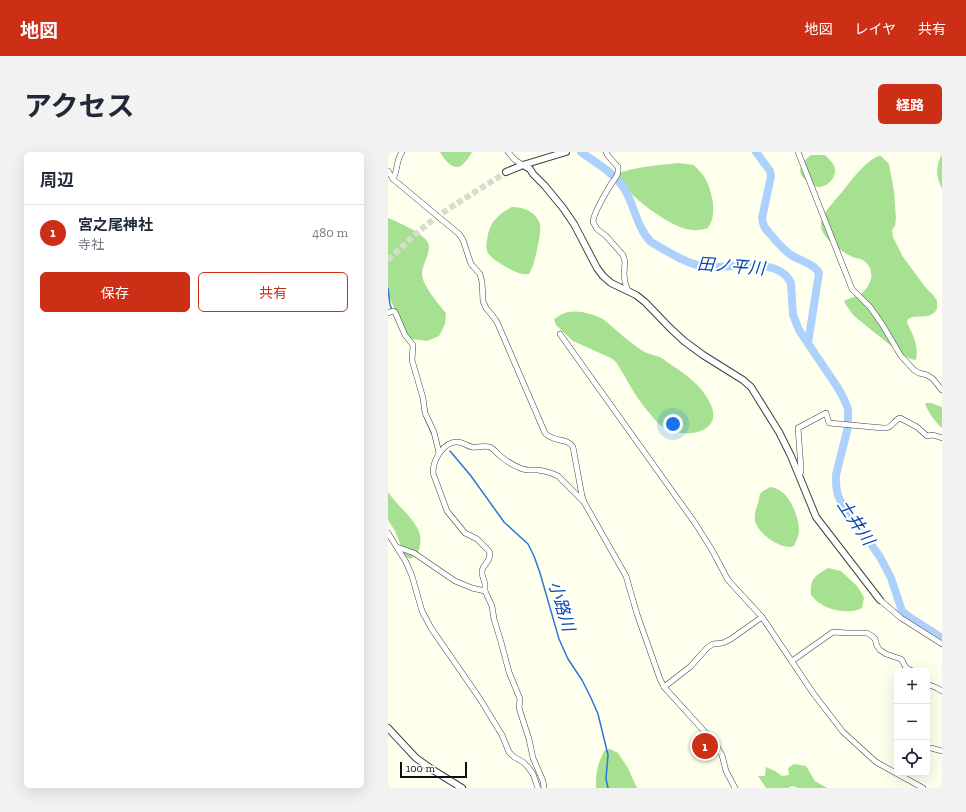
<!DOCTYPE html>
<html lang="ja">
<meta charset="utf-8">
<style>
:root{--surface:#fff;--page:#f2f2f3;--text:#1f2937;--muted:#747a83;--line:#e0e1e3;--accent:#cd2e16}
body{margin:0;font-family:"Zilla Slab","Noto Sans JP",serif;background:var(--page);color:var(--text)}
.controls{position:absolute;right:12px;bottom:12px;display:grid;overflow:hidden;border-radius:6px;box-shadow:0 4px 16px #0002}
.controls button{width:36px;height:36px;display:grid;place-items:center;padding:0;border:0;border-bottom:1px solid var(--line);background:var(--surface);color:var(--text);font:20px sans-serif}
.scale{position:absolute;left:12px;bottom:10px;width:67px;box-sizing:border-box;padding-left:4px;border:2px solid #0e0e0e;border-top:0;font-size:11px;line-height:14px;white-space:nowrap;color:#0e0e0e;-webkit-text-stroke:3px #fff;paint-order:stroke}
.you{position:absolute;left:285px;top:272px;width:14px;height:14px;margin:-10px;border:3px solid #fff;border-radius:50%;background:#1a73e8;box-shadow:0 0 0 6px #1a73e833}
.badge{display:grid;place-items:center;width:26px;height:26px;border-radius:50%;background:var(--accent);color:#fff;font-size:13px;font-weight:700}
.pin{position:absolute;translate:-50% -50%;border:2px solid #fff;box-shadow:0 1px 4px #0006}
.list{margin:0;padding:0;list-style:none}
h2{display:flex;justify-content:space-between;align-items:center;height:52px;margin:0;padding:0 16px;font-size:17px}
h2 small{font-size:13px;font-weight:400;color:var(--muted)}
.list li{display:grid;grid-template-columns:26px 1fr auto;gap:12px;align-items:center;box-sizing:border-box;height:56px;padding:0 16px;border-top:1px solid var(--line)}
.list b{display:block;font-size:15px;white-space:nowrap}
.list p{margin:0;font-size:13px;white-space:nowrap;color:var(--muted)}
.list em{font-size:13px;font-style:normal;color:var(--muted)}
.actions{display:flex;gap:8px;padding:12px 16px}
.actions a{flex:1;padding:9px 0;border:1px solid var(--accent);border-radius:6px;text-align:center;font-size:14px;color:var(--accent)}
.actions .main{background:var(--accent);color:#fff}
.icon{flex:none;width:22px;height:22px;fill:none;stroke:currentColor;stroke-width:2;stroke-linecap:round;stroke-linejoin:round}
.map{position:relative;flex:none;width:554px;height:636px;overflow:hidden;border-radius:6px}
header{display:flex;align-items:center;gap:24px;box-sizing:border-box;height:56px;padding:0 20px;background:var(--accent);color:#fff}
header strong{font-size:19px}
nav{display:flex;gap:22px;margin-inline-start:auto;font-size:14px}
.intro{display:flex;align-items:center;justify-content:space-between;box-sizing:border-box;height:96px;padding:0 24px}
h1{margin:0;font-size:28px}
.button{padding:10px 18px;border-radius:6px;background:var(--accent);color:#fff;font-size:14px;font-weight:700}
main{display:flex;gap:24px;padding:0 24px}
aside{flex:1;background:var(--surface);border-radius:6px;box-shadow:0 4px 16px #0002}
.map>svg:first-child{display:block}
.forest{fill:#a6e191}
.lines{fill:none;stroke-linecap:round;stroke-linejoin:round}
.stream{stroke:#2c76dc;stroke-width:1.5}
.river{stroke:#add1fd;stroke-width:8}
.tertiary-tunnel{stroke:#dbdbcc;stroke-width:6;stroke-dasharray:6 3;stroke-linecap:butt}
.minor-casing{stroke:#414141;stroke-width:6}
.tertiary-casing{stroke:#414141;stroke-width:8}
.minor{stroke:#fff;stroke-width:5}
.tertiary{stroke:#fff;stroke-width:6}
.labels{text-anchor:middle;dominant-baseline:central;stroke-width:4;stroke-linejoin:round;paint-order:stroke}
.water-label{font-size:17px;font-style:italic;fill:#0948ad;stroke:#fff}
</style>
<header>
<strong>地図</strong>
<nav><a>地図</a><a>レイヤ</a><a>共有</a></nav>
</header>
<div class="intro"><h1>アクセス</h1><a class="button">経路</a></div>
<main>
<aside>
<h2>周辺<small></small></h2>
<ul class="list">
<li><span class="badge">1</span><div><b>宮之尾神社</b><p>寺社</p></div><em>480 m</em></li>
</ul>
<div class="actions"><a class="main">保存</a><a>共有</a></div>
</aside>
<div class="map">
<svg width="554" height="636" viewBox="0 0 554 636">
<rect width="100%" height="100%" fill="#ffe"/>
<g class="forest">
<path d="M52,0H84C82,4 78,10 74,13C65,20 56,7 52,0Z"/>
<path d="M554,1V37C547,21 548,16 554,1Z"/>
<path d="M423,3H437C441,7 447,12 447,18C448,26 439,35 431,35C428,35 423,32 420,30C407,21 412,11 423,3Z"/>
<path d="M491,4H493L501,12L506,39L508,66L507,74L504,78L505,85L515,105L538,136L546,144L549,149V157L546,161L540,164L524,165L520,167L519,171C525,182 531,195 528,208L522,207L507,197L466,164L458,153L456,149C461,146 468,145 473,142C478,138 481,133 483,127C485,119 480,110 473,107C469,106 465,106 461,103C450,97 428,83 434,67C436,60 449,46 454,40C463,29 477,9 491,4Z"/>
<path d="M290,11L306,13C309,16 312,20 315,23C321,31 327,51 325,61C325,66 323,71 320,76C316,77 310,79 305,78C284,78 238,42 228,23C241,15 274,13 290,11Z"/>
<path d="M124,55C136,55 148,60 152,72C154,78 147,110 144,116C143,118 142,120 141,122C130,123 123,118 115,113C110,110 103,106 100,101C98,98 98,92 99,88C101,71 109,63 124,55Z"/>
<path d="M0,66C9,70 42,83 41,95C41,104 34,113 34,122C34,133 51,153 58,161L57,172L51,184L39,189L24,187L17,180L0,142Z"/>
<path d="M180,160C192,158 204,162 215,167C228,177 240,190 255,199C260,202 266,203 272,205C276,207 280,211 285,214C297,222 310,231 318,244C344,281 294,291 271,272C268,269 265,266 263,263C248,247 239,227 228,210L223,206L185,189L168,173L166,167L174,162Z"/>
<path d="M537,251H543L554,255V276C548,271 539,259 537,251Z"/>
<path d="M382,335C400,336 411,363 411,379C411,384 408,389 406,394C394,399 370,382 367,369C366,363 368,357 370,351C371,349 371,345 372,342C374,339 379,337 382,335Z"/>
<path d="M0,340C9,354 28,367 32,383C33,386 32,390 32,393C31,400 29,404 22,407L17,404L7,379L0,368Z"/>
<path d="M440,416L453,419L469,434L474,442L476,446L474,456C463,462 443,459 433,452C429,450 426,446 423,443C422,426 427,424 440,416Z"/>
<path d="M222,597L230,601L240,616L249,636H208C207,622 210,610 217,598Z"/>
<polygon points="406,612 418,614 427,629 439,636 410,636 404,634 400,636 378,636 370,624 377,624 378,615 387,619 394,624 401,623 400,616"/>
</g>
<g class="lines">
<g class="stream">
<polyline points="0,136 2,153 4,158"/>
<polyline points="36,264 44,282"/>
<polyline points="62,299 83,324 116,370 140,392 146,404 152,421 171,487 180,507 194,528 203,546 210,562 220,603 218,627 220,636"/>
</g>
<g class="river">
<path d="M193,0C208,11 228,22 237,38C247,55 249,76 263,90C279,99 295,110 313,114C337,119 390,102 403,131L405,163L411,178L450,236L456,247L460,257V275L448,323C448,333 448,340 452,348L492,405L503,426L514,459L520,464L554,486"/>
<path d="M368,0L382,19L383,24L374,66L375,71L377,76C385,85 393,96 403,103C411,108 428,113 431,121L420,191"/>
</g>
<path class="tertiary-tunnel" d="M0,108C19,90 37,72 59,58C78,45 99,33 118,20"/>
<defs>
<g id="minor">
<polyline points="120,0 127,8 135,13"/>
<path d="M218,0L220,4L230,15C231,24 227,26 223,32C218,41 205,61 205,70L209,77L218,84L235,103L237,110L236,122L237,130L240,139"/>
<polyline points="410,0 464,137 482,155 494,172 507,194 513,204 526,218 531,221 539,223 545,227 554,238"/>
<path d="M0,19L5,27L71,82L75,88L83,112L92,122L94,130L95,149L98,156L104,163L109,170L157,281C166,291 179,285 185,295L194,344L196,350L226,403L238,424L249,462L272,527L276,535L326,590L334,603L338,619L347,636"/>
<path d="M5,27C10,18 8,8 14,0"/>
<polyline points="0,161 5,159 7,160 17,183 25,193 24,208 35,246 37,261 46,280 51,301"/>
<polyline points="172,182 307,371 324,398 340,428 374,465 425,541 455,580 488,610 535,636"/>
<path d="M411,324L413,320V317L410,276L438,261L441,271L495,276C505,277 505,268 512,266L529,275L539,284L545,283L554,286"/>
<polyline points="0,381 18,410 24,424 34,459 43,476 92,547 114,583 121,600 126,605 135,610 140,615 145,622 150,636"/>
<polyline points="9,395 26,401 67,429 84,436 97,439"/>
<polyline points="492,448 513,466 554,492"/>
<polyline points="404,509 445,480 459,481 479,481 484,484 487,487 489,494 492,498 498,502 513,507 515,510 517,514 520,517 525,519"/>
<polyline points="539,532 549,536 554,539"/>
<polyline points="276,535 302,515 320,495 325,492 335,491 343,487 374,465"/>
<polyline points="539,596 543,596 554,599"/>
<path d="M156,636L155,629L145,606L141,587L131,556L132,547L121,520L113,490L106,467L104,454L97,439V432L94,422V419L95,416L101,407L102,401L100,398L89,387L77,381L59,359L45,321C45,308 55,290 69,290C75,290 79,294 84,295C90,296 96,293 102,295C106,297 108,300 111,303C117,308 124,313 132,316C138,319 143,318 150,318C157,319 164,321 170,324L194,348"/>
</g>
<g id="tertiary">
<polyline points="135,13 142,17 145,22 157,34 175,56 186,72 209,116 215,124 223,131 248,143 257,150 282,176 296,189 315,203 355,228 363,235 391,280 403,304 428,365 492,448"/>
<polyline points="118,20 135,13 178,0"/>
<polyline points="0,576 28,606 45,618 74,636"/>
</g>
</defs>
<use href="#minor" class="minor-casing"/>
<use href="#tertiary" class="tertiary-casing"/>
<use href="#minor" class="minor"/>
<use href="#tertiary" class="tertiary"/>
</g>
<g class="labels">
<g class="water-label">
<text transform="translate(343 114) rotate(4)">田ノ平川</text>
<text transform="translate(468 370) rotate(56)">土井川</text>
<text transform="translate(174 454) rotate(73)">小路川</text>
</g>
</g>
</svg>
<div class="controls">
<button>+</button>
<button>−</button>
<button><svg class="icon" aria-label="locate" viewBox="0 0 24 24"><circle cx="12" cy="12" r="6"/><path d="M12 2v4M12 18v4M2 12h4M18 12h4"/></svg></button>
</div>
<div class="scale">100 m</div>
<div class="you"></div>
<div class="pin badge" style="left:317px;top:594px">1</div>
</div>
</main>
